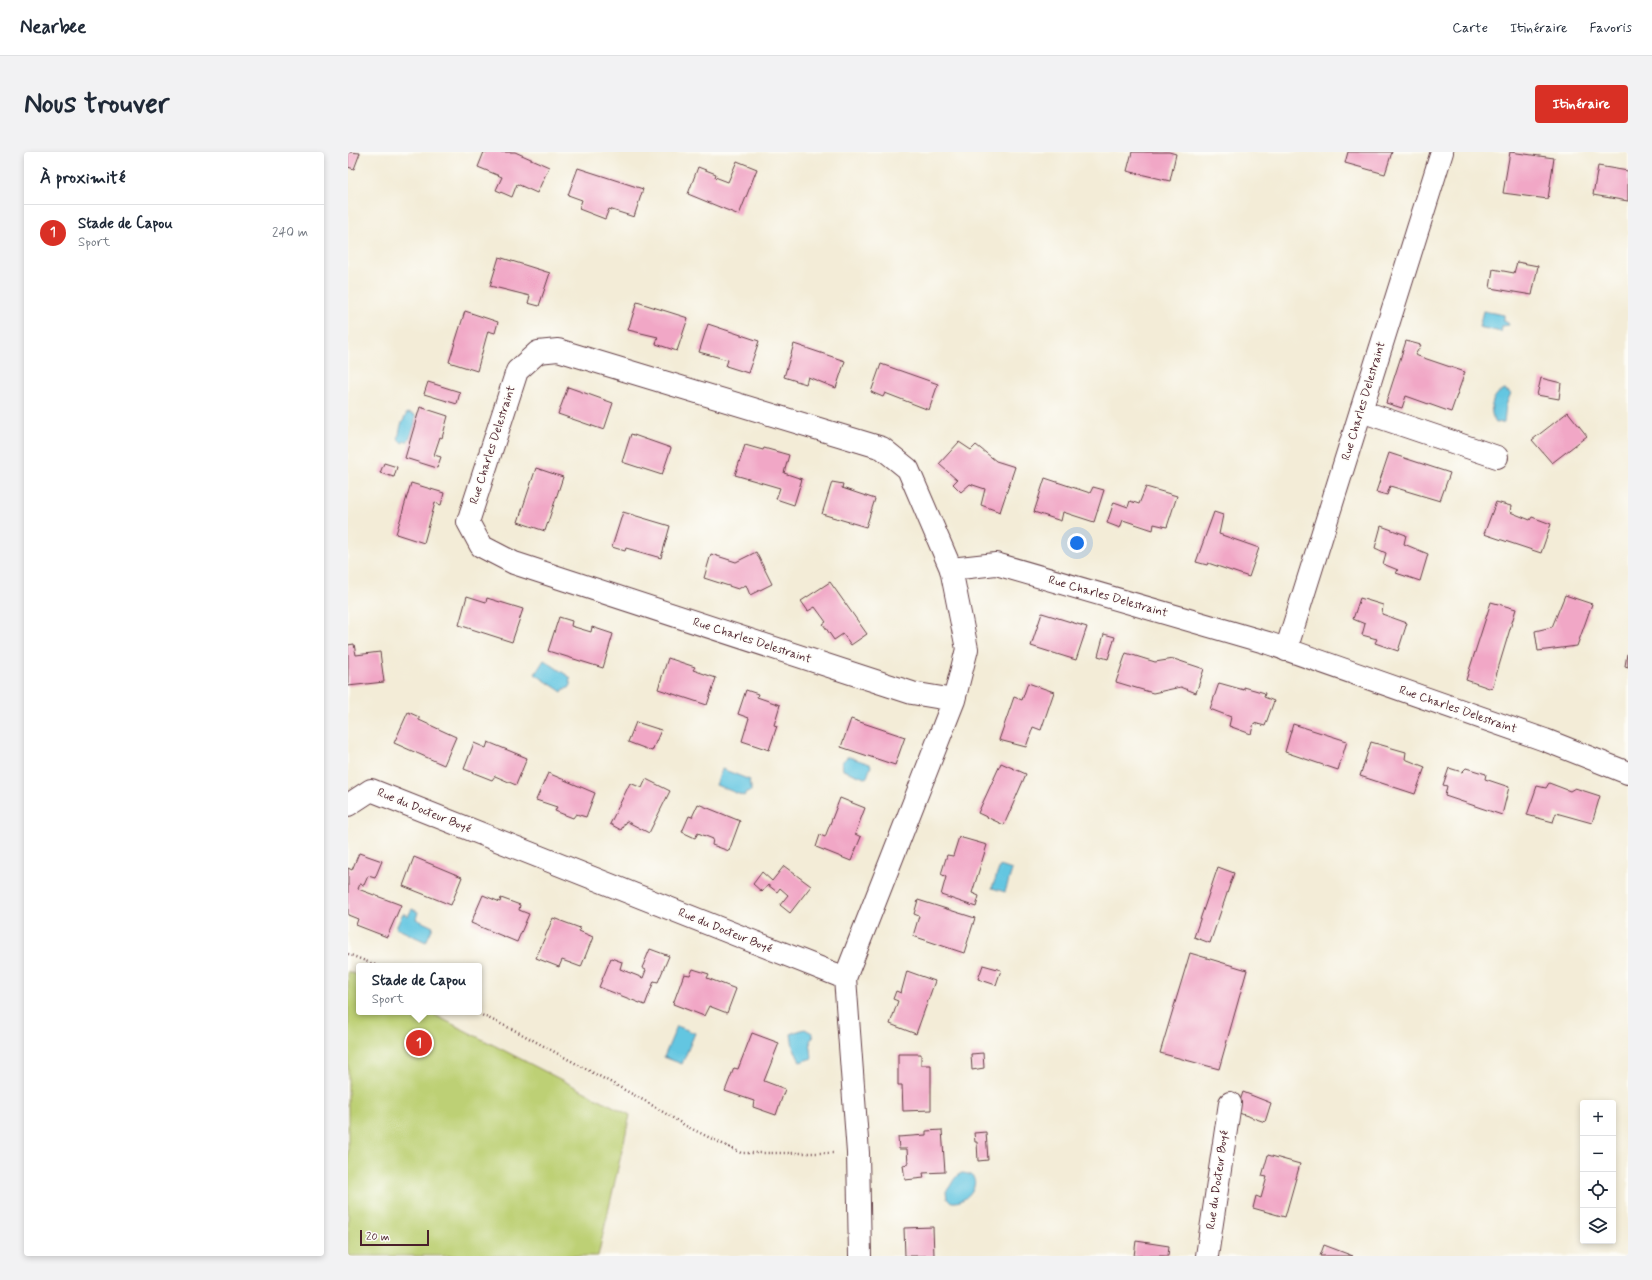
<!DOCTYPE html>
<html lang="fr">
<meta charset="utf-8">
<style>
:root{--surface:#fff;--page:#f2f2f3;--text:#1f2937;--muted:#747a83;--line:#e0e1e3;--accent:#d93025}
body{margin:0;font-family:Mynerve,sans-serif;background:var(--page);color:var(--text)}
.controls{position:absolute;right:12px;bottom:12px;display:grid;overflow:hidden;border-radius:4px;box-shadow:0 2px 6px #0003}
.controls button{width:36px;height:36px;display:grid;place-items:center;padding:0;border:0;border-bottom:1px solid var(--line);background:var(--surface);color:var(--text);font:20px sans-serif}
.scale{position:absolute;left:12px;bottom:10px;width:69px;box-sizing:border-box;padding-left:4px;border:2px solid #4a1f2b;border-top:0;font-size:11px;line-height:14px;white-space:nowrap;color:#4a1f2b;-webkit-text-stroke:3px #fdfcf7;paint-order:stroke}
.you{position:absolute;left:729px;top:391px;width:14px;height:14px;margin:-10px;border:3px solid #fff;border-radius:50%;background:#1a73e8;box-shadow:0 0 0 6px #1a73e833}
.badge{display:grid;place-items:center;width:26px;height:26px;border-radius:50%;background:var(--accent);color:#fff;font-size:13px;font-weight:700}
.pin{position:absolute;translate:-50% -50%;border:2px solid #fff;box-shadow:0 1px 4px #0006}
.popup{position:absolute;left:8px;top:811px;width:126px;height:52px;box-sizing:border-box;display:grid;place-content:center;border-radius:4px;background:var(--surface);filter:drop-shadow(0 1px 3px #0005);font-size:13px;white-space:nowrap;color:var(--muted)}
.popup b{font-size:15px;color:var(--text)}
.popup::after{content:'';position:absolute;left:50%;top:100%;margin-left:-8px;border:8px solid transparent;border-top-color:var(--surface)}
.list{margin:0;padding:0;list-style:none}
h2{display:flex;justify-content:space-between;align-items:center;height:52px;margin:0;padding:0 16px;font-size:17px}
h2 small{font-size:13px;font-weight:400;color:var(--muted)}
.list li{display:grid;grid-template-columns:26px 1fr auto;gap:12px;align-items:center;box-sizing:border-box;height:56px;padding:0 16px;border-top:1px solid var(--line)}
.list b{display:block;font-size:15px;white-space:nowrap}
.list p{margin:0;font-size:13px;white-space:nowrap;color:var(--muted)}
.list em{font-size:13px;font-style:normal;color:var(--muted)}
.icon{flex:none;width:22px;height:22px;fill:none;stroke:currentColor;stroke-width:2;stroke-linecap:round;stroke-linejoin:round}
.map{position:relative;flex:none;width:1280px;height:1104px;overflow:hidden;border-radius:4px}
header{display:flex;align-items:center;gap:24px;box-sizing:border-box;height:56px;padding:0 20px;background:var(--surface);border-bottom:1px solid var(--line)}
header strong{font-size:19px}
nav{display:flex;gap:22px;margin-inline-start:auto;font-size:14px}
.intro{display:flex;align-items:center;justify-content:space-between;box-sizing:border-box;height:96px;padding:0 24px}
h1{margin:0;font-size:28px}
.button{padding:10px 18px;border-radius:4px;background:var(--accent);color:#fff;font-size:14px;font-weight:700}
main{display:flex;gap:24px;padding:0 24px}
aside{flex:1;background:var(--surface);border-radius:4px;box-shadow:0 2px 6px #0003}
.map>svg:first-child{display:block}
.green{fill:#bdd074;stroke:#847850}
.water{fill:#63c6e1;stroke:#567286}
.building{fill:#f1a7c6}
.lines{fill:none;stroke-linecap:round;stroke-linejoin:round}
.street-casing{stroke:#633e45;stroke-width:24}
.path{stroke:#633e45;stroke-width:2.5;stroke-dasharray:1 3;stroke-linecap:butt}
.street{stroke:#fff;stroke-width:22}
.labels{text-anchor:middle;dominant-baseline:central;stroke-width:3;stroke-linejoin:round;paint-order:stroke}
.street-label{font-size:12px;fill:#4a1f2b;stroke:#fdfcf7}
</style>
<header>
<strong>Nearbee</strong>
<nav><a>Carte</a><a>Itinéraire</a><a>Favoris</a></nav>
</header>
<div class="intro"><h1>Nous trouver</h1><a class="button">Itinéraire</a></div>
<main>
<aside>
<h2>À proximité<small></small></h2>
<ul class="list">
<li><span class="badge">1</span><div><b>Stade de Capou</b><p>Sport</p></div><em>240 m</em></li>
</ul>
</aside>
<div class="map">
<svg width="1280" height="1104" viewBox="0 0 1280 1104">
<rect width="100%" height="100%" fill="#fdfcf7"/>
<filter id="ink" filterUnits="userSpaceOnUse"><feTurbulence type="fractalNoise" baseFrequency=".025" numOctaves="2"/><feDisplacementMap in="SourceGraphic" scale="8" xChannelSelector="R" yChannelSelector="G"/><feConvolveMatrix kernelMatrix="1 2 1 2 8 2 1 2 1" color-interpolation-filters="sRGB"/></filter>
<filter id="wash" filterUnits="userSpaceOnUse"><feTurbulence type="fractalNoise" baseFrequency=".012" numOctaves="4" result="noise"/><feDisplacementMap in="SourceGraphic" scale="16" xChannelSelector="R" yChannelSelector="G"/><feGaussianBlur stdDeviation="0.9" result="paint"/><feColorMatrix in="noise" values="0 0 0 0 0 0 0 0 0 0 0 0 0 0 0 0 0 1.4 0 .05"/><feComposite in="paint" operator="in"/></filter>
<g filter="url(#wash)">
<rect width="100%" height="100%" fill="#f3ecd7"/>
<polygon class="green" points="0,819 11,824 11,860 81,860 282,963 250,1104 0,1104"/>
<g class="water">
<polygon points="1135,159 1156,163 1156,169 1160,171 1161,173 1154,174 1153,180 1131,175"/>
<path d="M1157,238L1163,241L1158,253L1156,270L1148,271C1140,260 1143,241 1157,238Z"/>
<path d="M59,261L67,263C68,274 64,281 59,290L57,289L54,291L50,287L53,273Z"/>
<polygon points="196,508 223,526 221,528 223,533 221,536 216,537 214,540 187,522"/>
<polygon points="499,605 501,605 522,612 523,614 519,625 517,626 495,618 494,610"/>
<polygon points="374,617 402,628 401,631 403,634 403,639 398,640 396,644 368,633"/>
<polygon points="652,714 664,718 657,740 644,736"/>
<polygon points="64,757 70,760 68,767 85,775 78,790 48,776 55,761 60,764"/>
<polygon points="329,874 347,881 334,912 316,905"/>
<polygon points="457,877 464,881 465,886 462,888 464,906 452,910 445,895 443,882 444,881"/>
<path d="M614,1021C644,1023 613,1061 599,1047L598,1039C605,1033 604,1025 614,1021Z"/>
</g>
<g id="blocks">
<g class="building">
<polygon points="0,0 12,1 6,17 0,15"/>
<polygon points="136,0 167,0 201,15 189,41 169,32 164,45 148,38 154,25 130,15"/>
<polygon points="784,0 821,0 828,2 822,29 779,19"/>
<polygon points="1000,0 1044,0 1037,22 997,11"/>
<polygon points="1162,0 1206,6 1200,47 1155,41"/>
<polygon points="389,9 409,17 391,63 340,42 350,15 368,22 367,25 380,30"/>
<polygon points="1250,14 1280,19 1280,49 1245,43"/>
<polygon points="230,16 295,37 286,65 261,57 257,67 231,57 234,48 220,43"/>
<polygon points="151,105 202,121 191,154 180,151 182,144 142,134"/>
<polygon points="1169,110 1190,114 1184,143 1142,136 1145,117 1166,121"/>
<polygon points="289,150 340,166 329,199 308,192 310,185 280,178"/>
<polygon points="117,159 150,170 147,181 140,179 129,219 101,210"/>
<polygon points="360,172 411,189 400,221 378,214 380,208 351,200"/>
<polygon points="1058,189 1073,193 1067,203 1117,220 1103,260 1058,244 1054,256 1038,251"/>
<polygon points="446,192 497,209 488,236 460,225 458,232 436,225"/>
<polygon points="533,212 590,232 581,258 537,241 535,245 523,240"/>
<polygon points="1193,226 1213,231 1211,247 1189,243"/>
<polygon points="80,230 112,240 109,252 76,242"/>
<polygon points="220,235 265,251 256,278 210,262"/>
<polygon points="72,255 100,264 94,286 92,285 86,303 93,305 89,316 57,306"/>
<polygon points="1220,260 1239,284 1204,311 1184,288"/>
<polygon points="283,282 323,296 314,323 274,310"/>
<polygon points="611,290 623,298 628,293 648,309 667,315 652,360 633,353 637,337 622,332 613,340 605,332 609,328 591,312"/>
<polygon points="397,293 415,298 416,296 441,303 436,321 454,327 446,353 428,347 432,336 387,323"/>
<polygon points="1041,301 1102,321 1092,349 1042,334 1039,343 1028,340"/>
<polygon points="36,311 49,315 46,325 32,321"/>
<polygon points="188,316 215,325 197,379 170,370"/>
<polygon points="697,326 742,341 745,335 756,338 746,370 715,360 713,369 686,360"/>
<polygon points="484,330 495,332 494,336 527,347 518,375 474,362"/>
<polygon points="63,331 96,341 93,353 87,351 76,391 48,382"/>
<polygon points="798,335 829,344 819,375 806,372 805,378 775,368 772,376 759,371 766,350 780,355 782,349 791,352"/>
<polygon points="1148,350 1163,354 1162,360 1182,368 1184,365 1203,372 1193,401 1136,382"/>
<polygon points="275,360 322,374 313,406 278,396 277,399 264,395"/>
<polygon points="866,360 875,363 871,382 911,396 901,425 860,411 859,413 848,410"/>
<polygon points="1033,374 1058,383 1056,392 1080,402 1072,429 1048,421 1050,418 1035,412 1038,401 1027,396"/>
<polygon points="408,400 424,432 402,443 398,433 390,437 356,426 363,402 388,410"/>
<polygon points="482,430 519,482 503,493 495,482 486,488 475,472 478,470 467,455 460,459 453,449"/>
<polygon points="1217,443 1244,452 1229,494 1190,499 1187,479 1204,475"/>
<polygon points="119,444 138,450 139,446 175,457 164,490 111,473"/>
<polygon points="1012,446 1035,453 1034,462 1059,471 1050,499 1027,491 1029,487 1014,483 1017,472 1005,467"/>
<polygon points="1143,450 1168,457 1144,537 1118,528"/>
<polygon points="694,461 739,475 728,508 683,494"/>
<polygon points="211,465 224,469 223,474 243,480 244,475 265,482 255,516 200,499"/>
<polygon points="756,482 767,485 760,507 750,504"/>
<polygon points="6,492 8,503 32,500 36,530 0,534 0,493"/>
<polygon points="778,501 807,510 826,507 856,517 848,541 833,535 805,541 768,530"/>
<polygon points="1279,502 1280,502 1280,515 1277,514"/>
<polygon points="320,506 347,515 345,518 368,526 359,553 310,537"/>
<polygon points="680,531 706,540 693,578 685,575 678,595 651,588 666,545 674,548"/>
<polygon points="871,531 896,538 896,535 917,541 916,545 926,549 917,574 906,571 903,582 881,574 883,565 862,557"/>
<polygon points="398,538 410,542 409,545 432,553 426,573 429,574 421,598 394,589 401,566 390,562"/>
<polygon points="60,560 71,565 71,568 108,585 96,613 46,591"/>
<polygon points="503,567 557,585 547,613 493,595"/>
<polygon points="288,570 313,578 304,599 280,590"/>
<polygon points="945,572 999,589 990,618 937,600"/>
<polygon points="140,590 179,606 168,633 147,624 144,628 116,617 126,591 138,596"/>
<polygon points="1023,590 1058,600 1057,607 1077,615 1067,642 1012,624"/>
<polygon points="653,611 678,622 656,673 630,661"/>
<polygon points="1101,616 1114,620 1118,616 1138,622 1137,627 1161,635 1154,663 1097,644 1099,634 1095,633"/>
<polygon points="200,621 247,641 238,665 228,662 225,666 207,659 209,655 188,648"/>
<polygon points="298,627 322,639 301,681 278,669 273,678 262,672 282,631 294,636"/>
<polygon points="1201,631 1222,639 1227,636 1252,644 1244,671 1208,661 1205,670 1179,663 1189,634 1198,636"/>
<polygon points="492,646 517,656 507,682 513,685 503,709 468,695 472,683 477,685"/>
<polygon points="350,652 392,669 381,699 364,693 365,687 350,681 347,686 334,680 341,664 344,665"/>
<polygon points="611,685 639,693 624,741 631,744 628,755 593,743 598,725 593,722 599,703 605,704"/>
<polygon points="11,701 34,709 27,726 20,724 16,733 12,732 10,737 53,753 39,785 8,773 10,767 0,763 0,716 4,718"/>
<polygon points="66,705 114,725 103,753 55,734"/>
<polygon points="436,714 463,734 442,761 432,753 440,743 432,736 429,740 420,733 414,740 405,732 414,720 424,729"/>
<polygon points="870,715 886,721 862,791 846,785"/>
<polygon points="135,743 152,750 153,746 172,753 171,758 181,762 169,790 123,771"/>
<polygon points="570,748 627,766 616,801 565,784 571,764 566,762"/>
<polygon points="205,766 232,776 231,779 245,785 233,815 214,808 211,815 188,806"/>
<polygon points="302,797 321,804 310,830 306,829 297,853 251,835 263,806 274,810 272,817 295,826 298,818 294,816"/>
<polygon points="842,801 899,818 871,917 812,901"/>
<polygon points="635,813 653,818 648,833 630,827"/>
<polygon points="345,817 361,822 359,826 388,837 379,861 361,854 356,864 325,852 336,822 342,823"/>
<polygon points="559,819 587,829 568,882 542,872 550,849 545,847 548,839 553,841"/>
<polygon points="404,881 431,891 416,929 437,937 428,963 405,955 406,949 377,939 386,916 390,917"/>
<polygon points="635,901 636,916 624,918 623,902"/>
<polygon points="550,902 573,902 573,913 583,913 583,958 555,959 554,933 550,933"/>
<polygon points="895,940 923,951 917,970 888,960"/>
<polygon points="594,978 597,1020 575,1021 576,1026 557,1028 555,1013 560,1012 559,997 551,997 550,985 578,983 578,979"/>
<polygon points="638,980 640,1008 630,1009 629,990 627,990 626,981"/>
<polygon points="920,1003 952,1012 937,1065 905,1056 908,1044 913,1046 919,1025 914,1024"/>
<polygon points="585,1075 586,1104 557,1104 556,1076"/>
<polygon points="788,1089 821,1094 820,1104 786,1104"/>
<polygon points="976,1093 1005,1104 972,1104"/>
</g>
</g>
</g>
<g filter="url(#ink)">
<use href="#blocks" fill-opacity="0" stroke="#633e45" stroke-width="1"/>
<g class="lines">
<defs>
<g id="street">
<polyline points="1013,259 1149,305"/>
<polyline points="603,417 648,412 920,491 1197,588 1280,621"/>
<polyline points="938,498 1094,0"/>
<polyline points="0,653 23,638 497,826 510,1001 512,1104"/>
<polyline points="497,826 606,548 619,497 603,417 560,317 534,296 210,198 190,200 169,219 120,370 133,394 166,411 564,541 606,548"/>
<polyline points="859,1104 882,951"/>
</g>
</defs>
<use href="#street" class="street-casing"/>
<g class="path">
<polyline points="0,802 30,814"/>
<polyline points="127,860 168,879 297,949 338,974 393,1001 487,1001"/>
</g>
<use href="#street" class="street"/>
</g>
</g>
<g class="labels">
<g class="street-label">
<text transform="translate(1016 249) rotate(-73)">Rue Charles Delestraint</text>
<text transform="translate(145 293) rotate(-72)">Rue Charles Delestraint</text>
<text transform="translate(760 445) rotate(16)">Rue Charles Delestraint</text>
<text transform="translate(404 489) rotate(18)">Rue Charles Delestraint</text>
<text transform="translate(1110 558) rotate(19)">Rue Charles Delestraint</text>
<text transform="translate(76 659) rotate(22)">Rue du Docteur Boyé</text>
<text transform="translate(377 779) rotate(22)">Rue du Docteur Boyé</text>
<text transform="translate(870 1028) rotate(-82)">Rue du Docteur Boyé</text>
</g>
</g>
</svg>
<div class="controls">
<button>+</button>
<button>−</button>
<button><svg class="icon" aria-label="locate" viewBox="0 0 24 24"><circle cx="12" cy="12" r="6"/><path d="M12 2v4M12 18v4M2 12h4M18 12h4"/></svg></button>
<button><svg class="icon" aria-label="layers" viewBox="0 0 24 24"><path d="M12 4l9 5-9 5-9-5zM3 14l9 5 9-5"/></svg></button>
</div>
<div class="scale">20 m</div>
<div class="you"></div>
<div class="pin badge" style="left:71px;top:891px">1</div>
<div class="popup"><b>Stade de Capou</b>Sport</div>
</div>
</main>
